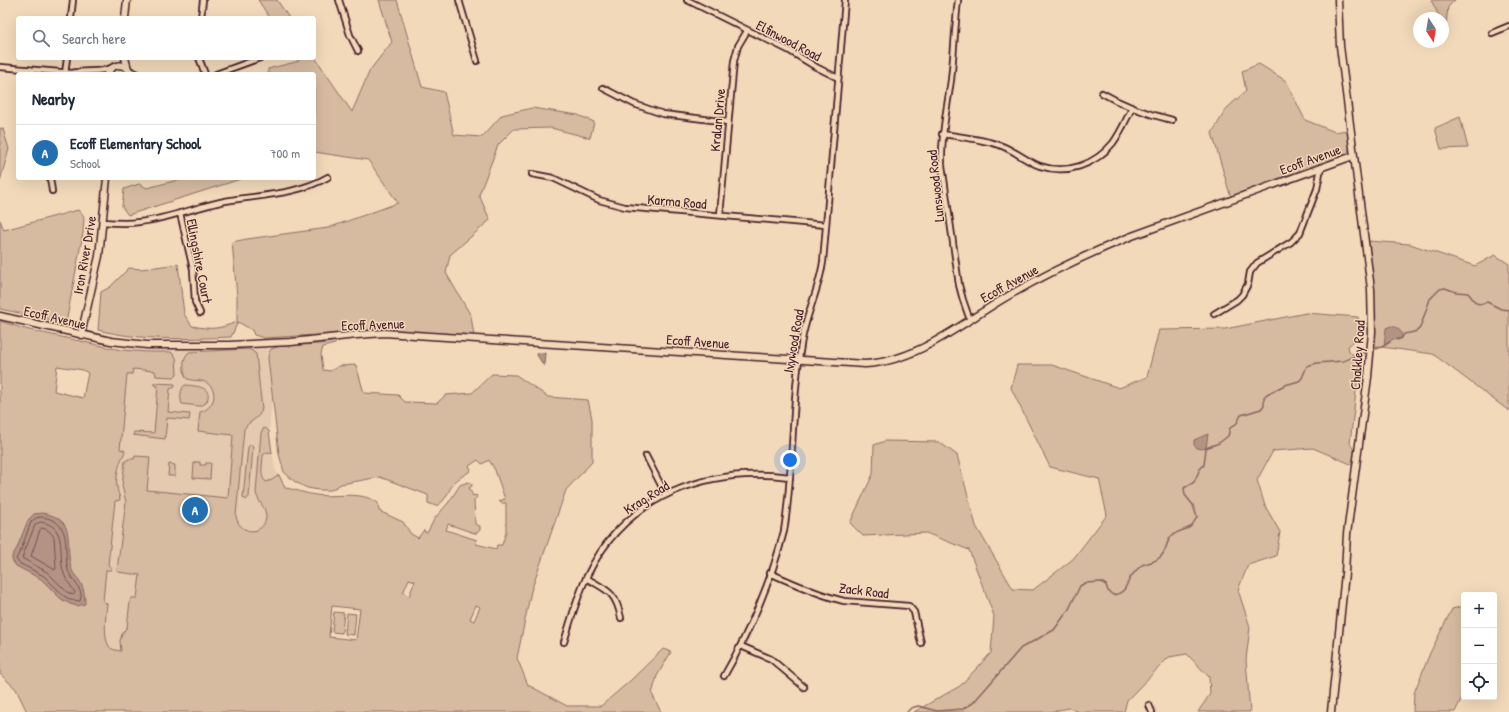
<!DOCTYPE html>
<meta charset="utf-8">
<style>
:root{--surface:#fff;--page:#f2f2f3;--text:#1f2937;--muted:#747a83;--line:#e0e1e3;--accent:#1f6fb2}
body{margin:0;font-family:"Patrick Hand",sans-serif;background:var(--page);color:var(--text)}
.controls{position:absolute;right:12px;bottom:12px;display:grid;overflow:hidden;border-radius:4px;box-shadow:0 4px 16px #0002}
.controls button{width:36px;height:36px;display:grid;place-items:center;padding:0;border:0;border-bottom:1px solid var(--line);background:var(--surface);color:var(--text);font:20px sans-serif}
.compass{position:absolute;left:1413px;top:12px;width:36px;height:36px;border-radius:50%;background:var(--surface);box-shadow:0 4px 16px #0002;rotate:168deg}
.you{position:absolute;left:790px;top:460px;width:14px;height:14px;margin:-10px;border:3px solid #fff;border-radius:50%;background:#1a73e8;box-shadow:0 0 0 6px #1a73e833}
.badge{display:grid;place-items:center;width:26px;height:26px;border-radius:50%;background:var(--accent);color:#fff;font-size:13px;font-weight:700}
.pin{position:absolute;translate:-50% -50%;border:2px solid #fff;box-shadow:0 1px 4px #0006}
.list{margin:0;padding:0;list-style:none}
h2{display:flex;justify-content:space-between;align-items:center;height:52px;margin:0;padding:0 16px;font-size:17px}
h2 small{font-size:13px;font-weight:400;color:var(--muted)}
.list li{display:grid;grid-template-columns:26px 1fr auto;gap:12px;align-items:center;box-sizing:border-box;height:56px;padding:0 16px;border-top:1px solid var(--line)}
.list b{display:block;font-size:15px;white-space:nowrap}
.list p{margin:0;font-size:13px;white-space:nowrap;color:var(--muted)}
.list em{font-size:13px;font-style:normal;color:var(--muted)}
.icon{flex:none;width:22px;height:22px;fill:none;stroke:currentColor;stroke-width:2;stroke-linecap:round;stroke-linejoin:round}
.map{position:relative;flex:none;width:1509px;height:712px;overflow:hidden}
.search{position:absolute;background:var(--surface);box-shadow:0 4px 16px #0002;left:16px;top:16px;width:300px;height:44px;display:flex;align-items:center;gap:10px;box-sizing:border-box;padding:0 14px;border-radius:4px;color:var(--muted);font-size:15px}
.panel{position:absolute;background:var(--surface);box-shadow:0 4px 16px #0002;left:16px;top:72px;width:300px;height:108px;border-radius:4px}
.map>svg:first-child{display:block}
.built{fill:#e4caae}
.green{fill:#d6bba1;stroke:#906d66;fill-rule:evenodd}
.water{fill:#b39484;stroke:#896560}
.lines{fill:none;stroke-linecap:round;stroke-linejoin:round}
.shore{stroke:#744e4f;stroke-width:1}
.stream{stroke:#896560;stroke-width:1.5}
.minor-casing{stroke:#4a1f2b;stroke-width:8}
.tertiary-casing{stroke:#4a1f2b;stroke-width:9}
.minor{stroke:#f1d9b9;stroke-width:4.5}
.tertiary{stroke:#f1d9b9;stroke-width:6}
.labels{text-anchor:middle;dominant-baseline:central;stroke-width:3;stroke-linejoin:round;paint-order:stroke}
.street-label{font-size:14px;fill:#4a1f2b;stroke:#f1d9b9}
</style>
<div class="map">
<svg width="1509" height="712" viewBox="0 0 1509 712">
<rect width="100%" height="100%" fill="#f1d9b9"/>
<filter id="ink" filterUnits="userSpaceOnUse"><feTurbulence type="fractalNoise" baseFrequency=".025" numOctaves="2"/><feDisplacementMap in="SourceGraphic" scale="8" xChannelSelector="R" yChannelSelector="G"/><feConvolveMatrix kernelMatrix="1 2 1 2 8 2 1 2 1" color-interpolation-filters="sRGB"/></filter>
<g filter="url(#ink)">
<polygon class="built" points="267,343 272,400 269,431 275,469 285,486 286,544 172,662 111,649 91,624 124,345"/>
<g class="green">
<polygon points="258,0 277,0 289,18 270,18"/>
<path d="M379,0H397L422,87L444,92L454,135L482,137L502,115L532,108L578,115L594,122L590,138L551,128L514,129L498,145L479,195L490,220L450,255L446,273L471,316L474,336L384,331L264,338L254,335L252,330L238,322L231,337C186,339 142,341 98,330L101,292L110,287L129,268L141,269L178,264L184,314L192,326C213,330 218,329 237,322V296L232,242L247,239L328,228L398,203L368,160L314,152V74H268V69L299,61L298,58H314V56L352,112L370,70L392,42Z"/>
<polygon points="1431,0 1455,0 1448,7 1445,32 1443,26 1443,18 1440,18"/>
<path d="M1259,64L1286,81L1305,120L1335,132L1347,130C1349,140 1353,150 1344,156L1231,198L1212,133L1227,108L1246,91L1242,71Z"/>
<polygon points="1460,117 1468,148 1441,149 1435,128"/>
<polygon points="0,128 3,129 9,149 0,181"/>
<polygon points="185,178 244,178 128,215 122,207 124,189 139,184 147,188"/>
<polygon points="78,210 84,217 83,233 66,323 0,309 0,220 4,230"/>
<polygon points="1368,241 1410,244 1475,266 1495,255 1509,264 1509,411 1433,354 1374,346 1374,300"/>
<path d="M1306,313L1358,317C1359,329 1359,339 1348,346L1349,351L1357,358L1358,375L1350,443L1355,452L1353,465L1313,448L1273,451L1257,480L1265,506L1280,532L1276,556L1248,565L1238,590L1250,627L1246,660L1250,712H1198L1210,694L1209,677L1187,654L1169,657L1127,700L1124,712H1078L1069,708L1049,712H914L960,686L991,653L994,616L969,550L926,533L863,536L850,523L873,474L874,445L885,441L939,442L957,455L976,526L1013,589L1033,590L1073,559L1107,515L1099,479L1050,467L1011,388L1017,365H1052L1119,388L1147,377L1159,330L1225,329Z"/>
<path d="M0,321L25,329L121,350L146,352H171L176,357L177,374L174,377L156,376L155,371L133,369L132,374H127L120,449L124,450L125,452C120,460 115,477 117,487C117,492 120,495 120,500L115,501L108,565L112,568L111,570H106L103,601L107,604C106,614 102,644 112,649C115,650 119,651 121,651L120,641L122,634L127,627L130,601L132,598H137L140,575L118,572L117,570L126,502L122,486L125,461L129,459H134L135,456L150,457L147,490L228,498L233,435L198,431L200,412C213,409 220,392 207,383C201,379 192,382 186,378C183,370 182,358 189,352L248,349L251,350L256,354L262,409C259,420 249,420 244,429L236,516C239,535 263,536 266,518C267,507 257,502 256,492L261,433L263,429L265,428L269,431L272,453L267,452L263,455C263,464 259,476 266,482L272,480L279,475L285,488C296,489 305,494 316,495C337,498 360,490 378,503L379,511L403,522L411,534L418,538L424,530L425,532L427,533L435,518L449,502L460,485L468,482L472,484V486L469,488L473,496L476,495L477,497L474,500L475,524L480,526V530L477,533H474L448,524L446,530L477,540L476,544L496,549L497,545H502L506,532V503H501L499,501L505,499L495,470L489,460L482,464L478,460L469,466L471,469L470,471C465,475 458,478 454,483C448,490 446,502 436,506L428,503V495L380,477L341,484L331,490H319L307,488L294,481L284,472L279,454L268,358L269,352L271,349L280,346L320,344L336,341L335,344L323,347L321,354L323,370L330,371L339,366L356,365L364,393L398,395L405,402L437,403L446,395L472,393L492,374L516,375L548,397L588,400L592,419V462L566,490L531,591L517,658L528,685L567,706H601L631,680L663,649L671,652L657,676L652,694L661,712H27L16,689L0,674ZM57,366L83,370L88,373L83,398L54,391ZM409,579L415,581L409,596L403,593ZM476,605L480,607L474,621L470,619ZM332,606L360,609L356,640L329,637Z"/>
<polygon points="154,383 175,384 175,387 170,389 168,412 190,414 189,420 167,418 165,439 133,435 134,432 154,433 158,386 154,385"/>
<path d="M185,385C195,386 215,386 206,403L199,406L182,404C180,399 180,389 185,385Z"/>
<polygon points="251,444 253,447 249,497 246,500 243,497 248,447"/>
<polygon points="194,462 200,462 200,465 206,465 206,463 211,463 210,479 193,478"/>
<polygon points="169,464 175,465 175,476 168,476"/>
<polygon points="1464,606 1464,693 1455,712 1413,712 1414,693 1430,653 1452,609"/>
<polygon points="334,612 344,613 342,633 332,632"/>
<polygon points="347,613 356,614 354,635 345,634"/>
</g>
<g class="water">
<path d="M1391,326C1397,327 1402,330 1402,338L1400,339H1393L1384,346L1386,328Z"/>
<polygon points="537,353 545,353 544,366 537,355"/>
<path d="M1208,434L1206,448C1200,449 1198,450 1194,445V440Z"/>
<path d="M42,513C80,519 63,546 72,570C73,574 77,577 79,580C84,588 85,596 85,604L77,606L70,604L61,599L41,579L16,566L12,560V556L17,548L28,520L34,514Z"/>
</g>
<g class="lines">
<g class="shore">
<path d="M42,517C49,518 57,521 61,527C69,538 64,557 68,570C71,580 85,590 80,601L71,600L64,596L44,576L19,563L16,559L21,550L31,522L36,518Z"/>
<path d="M41,522C69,526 57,555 64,574C66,581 72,586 75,593L73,595L67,592L47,572L22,558L35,525L38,523Z"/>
<path d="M42,528C47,529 51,532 54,537L56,568L55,570L31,556L40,530Z"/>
</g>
<g class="stream">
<path d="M1397,340L1402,338L1404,334C1410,332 1415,334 1420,328L1430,299L1440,289L1445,288L1456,292L1468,293L1476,303L1480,304L1487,302L1501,309L1509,310"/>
<polyline points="1376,349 1382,347 1390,342"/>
<path d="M907,712L911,708L918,706L937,711L963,709L973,703L1021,648L1054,630L1069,609L1080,586L1085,583L1101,582L1106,585L1108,591L1113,595C1129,592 1124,584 1133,574C1136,571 1139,567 1142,565C1147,563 1155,562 1159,558C1168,552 1165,540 1173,535C1186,526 1188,534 1197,517L1193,505L1185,495L1184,488L1194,482L1200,469L1204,465L1206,448L1219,443L1228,436L1230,428L1237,423L1241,415L1261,409L1264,405V397L1267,394L1285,385L1299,381L1302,378L1307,366L1317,363L1343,361L1365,352"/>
</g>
<defs>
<g id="minor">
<polyline points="339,0 350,35 358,51"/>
<polyline points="459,0 477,61"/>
<polyline points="687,0 790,51 816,67 838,78"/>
<path d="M958,0C955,26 954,53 951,80C947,109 941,135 942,165L959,285L963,300L970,320"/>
<polyline points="71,18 73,0"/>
<polyline points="201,18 203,0"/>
<polyline points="1492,33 1509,26"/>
<polyline points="199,58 205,74"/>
<polyline points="0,67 72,73"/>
<polyline points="129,70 138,74"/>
<polyline points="65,74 67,58"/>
<path d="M76,74L72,73C86,70 98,73 111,68"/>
<polyline points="216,74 260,58"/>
<polyline points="603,88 634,104 663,114 728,122"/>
<path d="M1102,93C1124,106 1147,114 1172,120"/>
<path d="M942,134C962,137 983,139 1002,146C1015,151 1026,161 1040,166C1067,175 1095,165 1113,143C1121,132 1126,120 1132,108"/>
<polyline points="532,174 553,178 599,200 625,207 826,225"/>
<polyline points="50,178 52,191"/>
<polyline points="180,213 193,269 195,302 200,313"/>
<polyline points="720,215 734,61 738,46 747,31"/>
<path d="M103,222C115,223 127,224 139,222C168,219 196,207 225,201C259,195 297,195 328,177"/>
<polyline points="1214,314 1237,300 1242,295 1248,284 1250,272 1257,263 1291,242 1300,233 1317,189 1321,167"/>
<polyline points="646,456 666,495"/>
<path d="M770,573C794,584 819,595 844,601L909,606L914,612L921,643"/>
<path d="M586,578C607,590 616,592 621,618"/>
<path d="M564,642C571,620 577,596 588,574C626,496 707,466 790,477"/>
<polyline points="741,646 771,659 804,687"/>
<path d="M724,676C749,633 772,579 784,531C794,469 791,406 801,345C805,316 819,290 823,262L845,0"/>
<polyline points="1149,705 1152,712"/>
</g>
<g id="tertiary">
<polyline points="125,18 127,0"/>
<polyline points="125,58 128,69"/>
<path d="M107,74C113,63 126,62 131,74"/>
<path d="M0,316L111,341L147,345H229L291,342L357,335L384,333L865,364C916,362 961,324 1003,299C1043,275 1088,254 1132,236L1353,156"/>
<polyline points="81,335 99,256 107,178"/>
<polyline points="1331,712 1345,573 1347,534 1368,377 1372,332 1371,289 1340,46 1338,0"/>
</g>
</defs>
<use href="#minor" class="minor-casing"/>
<use href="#tertiary" class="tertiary-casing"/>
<use href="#minor" class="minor"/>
<use href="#tertiary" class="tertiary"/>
</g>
</g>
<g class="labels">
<g class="street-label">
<text transform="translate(789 40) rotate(28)">Elfinwood Road</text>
<text transform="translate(717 120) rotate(-85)">Kralan Drive</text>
<text transform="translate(1310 159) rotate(-20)">Ecoff Avenue</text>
<text transform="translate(935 186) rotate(-96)">Lunswood Road</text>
<text transform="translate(677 201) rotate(5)">Karma Road</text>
<text transform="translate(84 255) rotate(-80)">Iron River Drive</text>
<text transform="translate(200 261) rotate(79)">Ellingshire Court</text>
<text transform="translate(1009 283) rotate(-29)">Ecoff Avenue</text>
<text transform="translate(55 317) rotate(13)">Ecoff Avenue</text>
<text transform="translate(373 324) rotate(-2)">Ecoff Avenue</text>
<text transform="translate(698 341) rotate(4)">Ecoff Avenue</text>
<text transform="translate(793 341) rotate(-80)">Ivywood Road</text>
<text transform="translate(1357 355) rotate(-86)">Chalkley Road</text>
<text transform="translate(646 497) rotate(-32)">Krag Road</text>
<text transform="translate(864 590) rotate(7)">Zack Road</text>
</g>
</g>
</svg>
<div class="controls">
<button>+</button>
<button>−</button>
<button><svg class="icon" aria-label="locate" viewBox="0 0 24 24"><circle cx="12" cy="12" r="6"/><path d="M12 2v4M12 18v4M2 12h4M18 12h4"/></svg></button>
</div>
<svg class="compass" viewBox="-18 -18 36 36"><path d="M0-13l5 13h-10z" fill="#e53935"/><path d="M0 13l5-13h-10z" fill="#747a83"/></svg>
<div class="you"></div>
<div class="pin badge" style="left:195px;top:510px">A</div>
<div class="search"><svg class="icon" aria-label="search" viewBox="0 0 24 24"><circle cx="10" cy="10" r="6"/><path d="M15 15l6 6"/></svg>Search here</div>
<section class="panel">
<h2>Nearby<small></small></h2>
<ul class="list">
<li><span class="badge">A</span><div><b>Ecoff Elementary School</b><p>School</p></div><em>700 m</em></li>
</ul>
</section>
</div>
